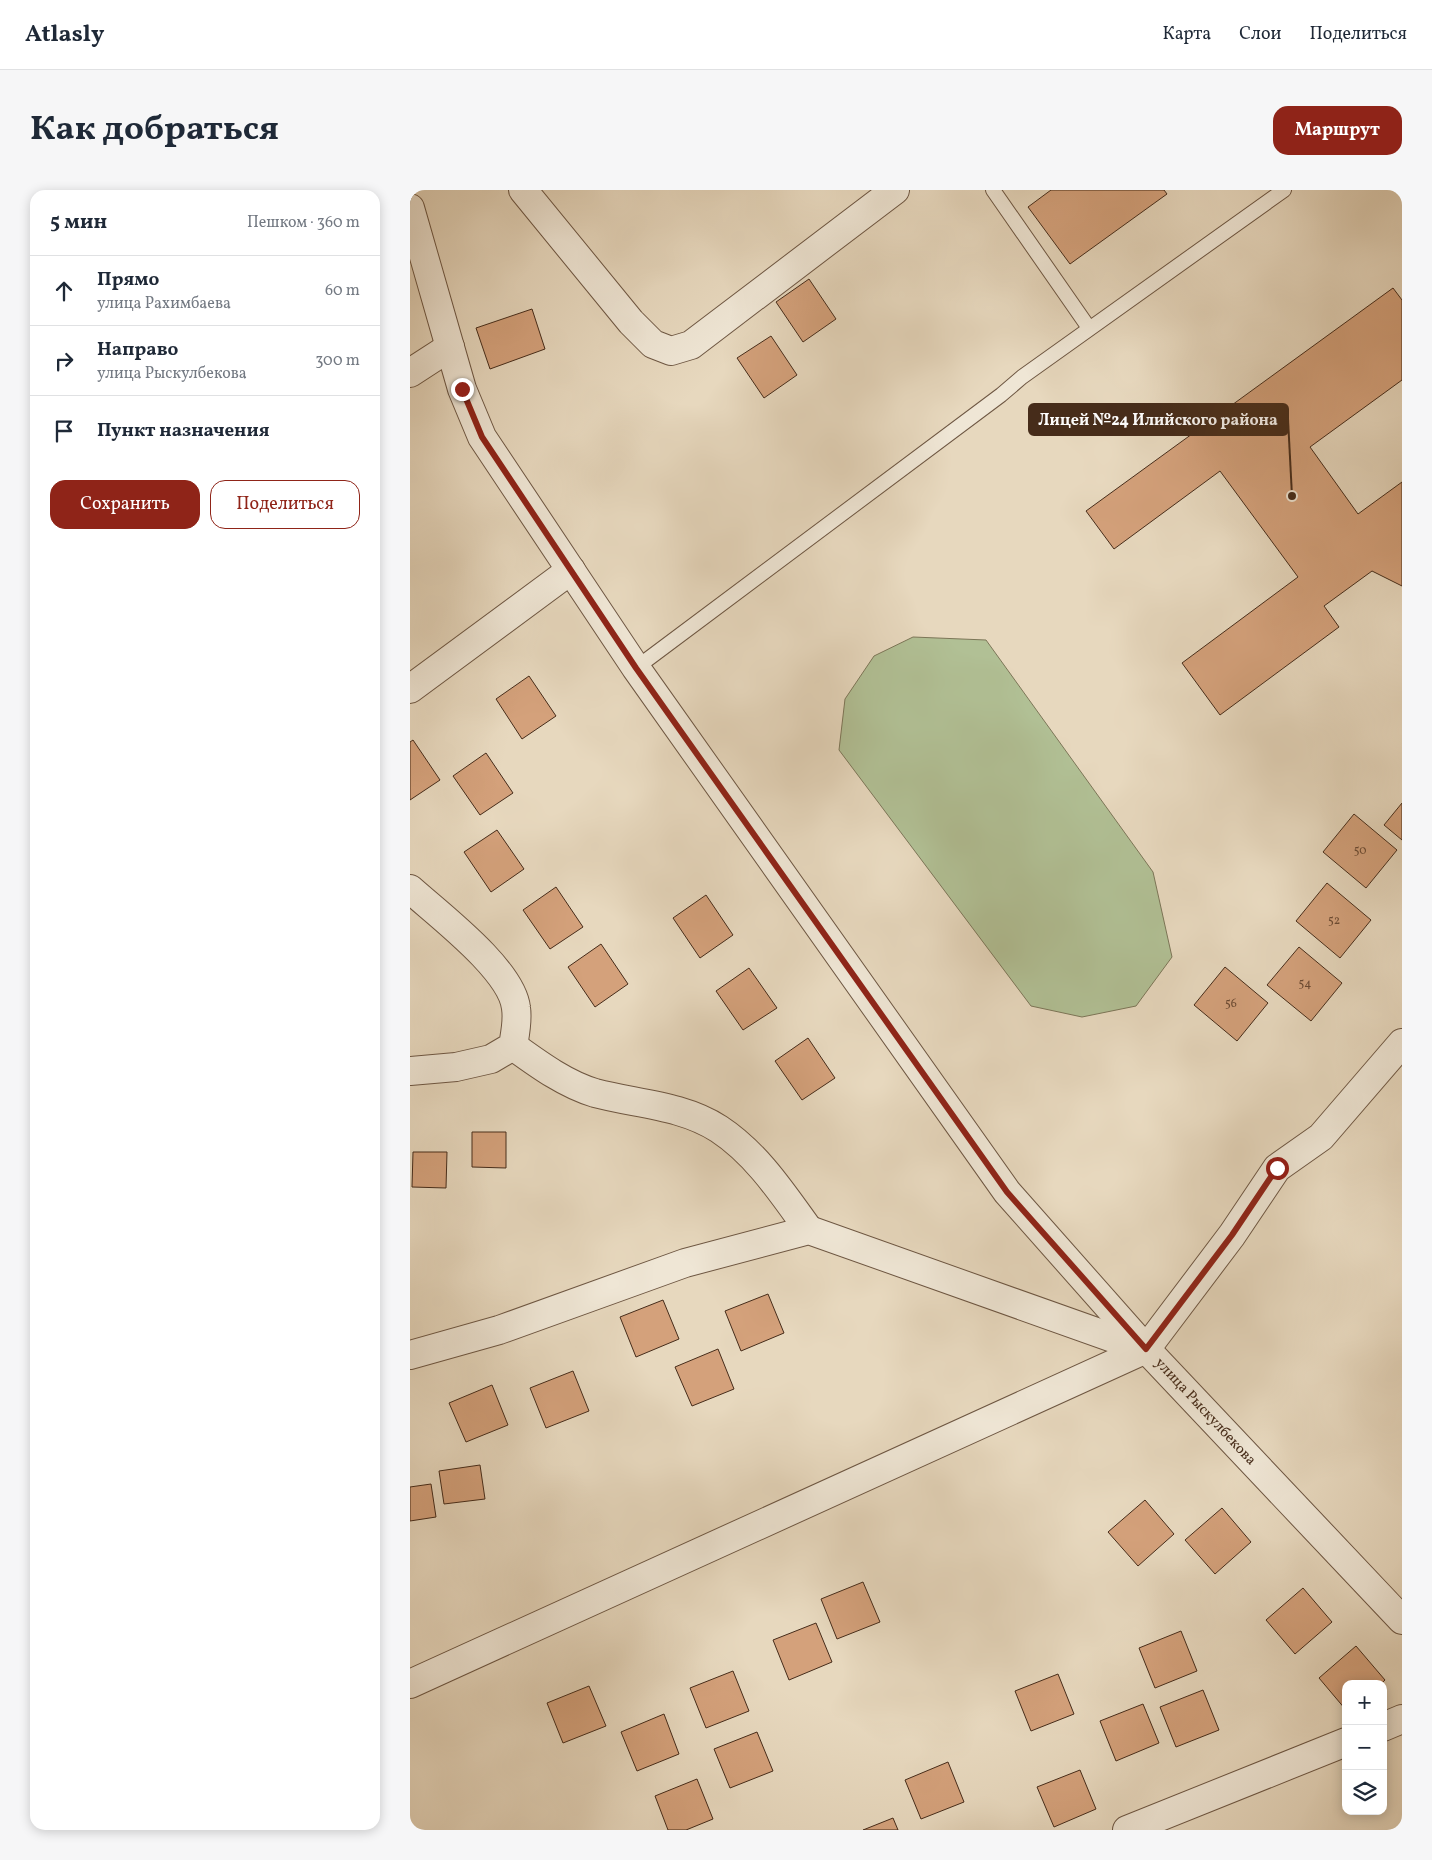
<!DOCTYPE html>
<html lang="ru">
<meta charset="utf-8">
<style>
:root{--surface:#fff;--page:#f6f6f7;--text:#1f2937;--muted:#747a83;--line:#e0e1e3;--accent:#8f2418}
body{margin:0;font-family:Vollkorn,serif;background:var(--page);color:var(--text)}
.controls{position:absolute;right:15px;bottom:15px;display:grid;overflow:hidden;border-radius:10px;box-shadow:0 2px 12px #0003}
.controls button{width:45px;height:45px;display:grid;place-items:center;padding:0;border:0;border-bottom:1px solid var(--line);background:var(--surface);color:var(--text);font:25px sans-serif}
.stop{position:absolute;width:15px;height:15px;margin:-11px;border:4px solid #8f2418;border-radius:50%;background:#fff}
.stop.end{background:#8f2418;border-color:#fff;box-shadow:0 1px 5px #0008}
.list{margin:0;padding:0;list-style:none}
h2{display:flex;justify-content:space-between;align-items:center;height:65px;margin:0;padding:0 20px;font-size:21px}
h2 small{font-size:16px;font-weight:400;color:var(--muted)}
.list li{display:grid;grid-template-columns:32px 1fr auto;gap:15px;align-items:center;box-sizing:border-box;height:70px;padding:0 20px;border-top:1px solid var(--line)}
.list b{display:block;font-size:19px;white-space:nowrap}
.list p{margin:0;font-size:16px;white-space:nowrap;color:var(--muted)}
.list em{font-size:16px;font-style:normal;color:var(--muted)}
.actions{display:flex;gap:10px;padding:15px 20px}
.actions a{flex:1;padding:11px 0;border:1px solid var(--accent);border-radius:15px;text-align:center;font-size:18px;color:var(--accent)}
.actions .main{background:var(--accent);color:#fff}
.icon{flex:none;width:28px;height:28px;fill:none;stroke:currentColor;stroke-width:2;stroke-linecap:round;stroke-linejoin:round}
.map{position:relative;flex:none;width:992px;height:1640px;overflow:hidden;border-radius:15px}
header{display:flex;align-items:center;gap:30px;box-sizing:border-box;height:70px;padding:0 25px;background:var(--surface);border-bottom:1px solid var(--line)}
header strong{font-size:24px}
nav{display:flex;gap:28px;margin-inline-start:auto;font-size:18px}
.intro{display:flex;align-items:center;justify-content:space-between;box-sizing:border-box;height:120px;padding:0 30px}
h1{margin:0;font-size:35px}
.button{padding:12px 22px;border-radius:15px;background:var(--accent);color:#fff;font-size:18px;font-weight:700}
main{display:flex;gap:30px;padding:0 30px}
aside{flex:1;background:var(--surface);border-radius:15px;box-shadow:0 2px 12px #0003}
.map>svg:first-child{display:block}
.green{fill:#b1c095;stroke:#7c7658}
.building{fill:#d4a17b;stroke:#462c1a}
.lines{fill:none;stroke-linecap:round;stroke-linejoin:round}
.lane-casing{stroke:#6e5743;stroke-width:16}
.street-casing{stroke:#6e5743;stroke-width:30}
.lane{stroke:#efe6d5;stroke-width:14}
.street{stroke:#efe6d5;stroke-width:28}
.route{stroke:#8f2418;stroke-width:6}
.labels{text-anchor:middle;dominant-baseline:central;stroke-width:4;stroke-linejoin:round;paint-order:stroke}
.number-label{font-size:12px;fill:#6a4932}
.street-label{font-size:15px;fill:#462c1a;stroke:#efe6d5}
.leader{fill:none;stroke:#462c1a;stroke-width:2}
.callout-dot{fill:#462c1a;stroke:#efe6d5;stroke-width:2}
.callout{fill:#462c1a;stroke:#462c1a;stroke-width:2}
.callout-label{font-size:16px;text-anchor:middle;font-weight:bold;fill:#fff}
</style>
<header>
<strong>Atlasly</strong>
<nav><a>Карта</a><a>Слои</a><a>Поделиться</a></nav>
</header>
<div class="intro"><h1>Как добраться</h1><a class="button">Маршрут</a></div>
<main>
<aside>
<h2>5 мин<small>Пешком · 360 m</small></h2>
<ul class="list">
<li><svg class="icon" aria-label="ahead" viewBox="0 0 24 24"><path d="M12 20V5M6 11l6-6 6 6"/></svg><div><b>Прямо</b><p>улица Рахимбаева</p></div><em>60 m</em></li>
<li><svg class="icon" aria-label="right" viewBox="0 0 24 24"><path d="M7 20v-9h11M14 6l5 5-5 5"/></svg><div><b>Направо</b><p>улица Рыскулбекова</p></div><em>300 m</em></li>
<li><svg class="icon" aria-label="arrive" viewBox="0 0 24 24"><path d="M6 21V4h12l-3 4 3 4H6"/></svg><div><b>Пункт назначения</b></div></li>
</ul>
<div class="actions"><a class="main">Сохранить</a><a>Поделиться</a></div>
</aside>
<div class="map">
<svg width="992" height="1640" viewBox="0 0 992 1640">
<rect width="100%" height="100%" fill="#e7d8be"/>
<filter id="stains"><feTurbulence type="fractalNoise" baseFrequency=".004" numOctaves="4"/><feColorMatrix values="0 0 0 0 .2 0 0 0 0 .09 0 0 0 0 .02 0 0 0 .5 -.17"/></filter>
<radialGradient id="worn" r=".72"><stop offset=".6" stop-color="#630" stop-opacity="0"/><stop offset="1" stop-color="#630" stop-opacity=".3"/></radialGradient>
<polygon class="green" points="503,447 576,450 743,682 762,767 726,816 672,827 621,816 429,560 435,509 464,466"/>
<g class="building">
<polygon points="641,0 754,0 757,4 660,74 618,17"/>
<polygon points="399,89 426,129 393,152 366,112"/>
<polygon points="983,98 992,110 992,190 900,257 948,324 992,292 992,396 962,381 914,416 929,437 810,525 772,473 888,387 810,281 704,359 676,321"/>
<polygon points="122,119 135,159 80,179 66,138"/>
<polygon points="361,146 387,185 354,208 327,168"/>
<polygon points="119,486 146,526 112,549 86,509"/>
<polygon points="3,550 30,590 0,610 0,552"/>
<polygon points="76,563 103,603 70,625 43,586"/>
<polygon points="992,613 992,650 974,635"/>
<polygon points="944,624 987,660 956,698 913,662"/>
<polygon points="87,640 114,679 81,702 54,662"/>
<polygon points="917,693 961,730 930,768 886,731"/>
<polygon points="146,697 173,737 140,759 113,720"/>
<polygon points="296,705 323,745 290,768 263,728"/>
<polygon points="191,754 218,794 185,817 158,777"/>
<polygon points="889,757 932,793 901,831 857,795"/>
<polygon points="815,777 858,813 827,851 784,815"/>
<polygon points="339,778 367,818 333,840 306,801"/>
<polygon points="398,848 425,888 392,910 365,871"/>
<polygon points="62,942 96,942 96,978 62,977"/>
<polygon points="3,962 37,962 36,998 2,997"/>
<polygon points="358,1104 374,1143 331,1161 315,1121"/>
<polygon points="253,1110 269,1149 226,1167 210,1127"/>
<polygon points="308,1159 324,1199 282,1216 265,1177"/>
<polygon points="163,1181 179,1221 136,1238 120,1198"/>
<polygon points="82,1195 98,1235 56,1252 39,1213"/>
<polygon points="70,1275 75,1309 34,1314 29,1281"/>
<polygon points="21,1294 26,1327 0,1331 0,1297"/>
<polygon points="735,1310 764,1344 728,1376 698,1342"/>
<polygon points="812,1318 841,1352 805,1384 775,1350"/>
<polygon points="453,1392 470,1432 427,1449 411,1409"/>
<polygon points="893,1398 922,1432 885,1464 856,1430"/>
<polygon points="406,1433 422,1472 379,1490 363,1450"/>
<polygon points="771,1441 787,1481 745,1498 729,1458"/>
<polygon points="946,1456 975,1490 971,1494 936,1494 936,1520 909,1488"/>
<polygon points="323,1481 339,1521 296,1538 280,1498"/>
<polygon points="648,1484 664,1524 621,1541 605,1501"/>
<polygon points="179,1496 196,1536 153,1553 137,1513"/>
<polygon points="793,1500 809,1540 766,1557 750,1517"/>
<polygon points="733,1514 749,1553 706,1571 690,1531"/>
<polygon points="254,1524 269,1564 227,1581 211,1542"/>
<polygon points="347,1542 363,1581 320,1598 304,1559"/>
<polygon points="538,1572 554,1612 511,1629 495,1590"/>
<polygon points="670,1580 686,1619 644,1637 627,1597"/>
<polygon points="287,1589 303,1629 276,1640 258,1640 245,1606"/>
<polygon points="483,1628 488,1640 453,1640"/>
</g>
<g class="lines">
<defs>
<g id="lane">
<polyline points="583,0 679,138"/>
<polyline points="226,478 591,205 612,187 874,0"/>
</g>
<g id="street">
<polyline points="113,0 221,132 243,154 261,161 281,155 485,0"/>
<polyline points="0,18 52,199 72,247 226,478 597,1002 736,1159 992,1430"/>
<polyline points="0,183 40,157"/>
<polyline points="0,499 161,380"/>
<path d="M0,699C29,725 102,780 106,818C108,831 105,844 103,856L81,869L46,877L0,881"/>
<path d="M103,856C128,874 155,894 185,903C226,914 272,915 309,939C347,964 373,1004 399,1040"/>
<polyline points="0,1165 89,1140 275,1073 399,1040 734,1159"/>
<polyline points="0,1494 736,1159 822,1045 867,978 911,947 992,853"/>
<polyline points="973,1537 992,1529"/>
<polyline points="717,1640 936,1552"/>
</g>
</defs>
<use href="#lane" class="lane-casing"/>
<use href="#street" class="street-casing"/>
<use href="#lane" class="lane"/>
<use href="#street" class="street"/>
</g>
<g class="lines">
<polyline class="route" points="52,199 72,247 226,478 597,1002 736,1159 822,1045 867,978"/>
</g>
<g class="labels">
<g class="number-label">
<text x="950" y="661">50</text>
<text x="924" y="731">52</text>
<text x="895" y="794">54</text>
<text x="821" y="814">56</text>
</g>
<g class="street-label">
<text transform="translate(795 1222) rotate(47)">улица Рыскулбекова</text>
</g>
</g>
<path class="leader" d="M882 306L878 229"/>
<circle class="callout-dot" cx="882" cy="306" r="5"/>
<rect class="callout" x="619" y="214" width="259" height="31" rx="5"/>
<g class="callout-label">
<text x="748" y="235">Лицей №24 Илийского района</text>
</g>
<rect width="100%" height="100%" filter="url(#stains)"/>
<rect width="100%" height="100%" fill="url(#worn)"/>
</svg>
<div class="controls">
<button>+</button>
<button>−</button>
<button><svg class="icon" aria-label="layers" viewBox="0 0 24 24"><path d="M12 4l9 5-9 5-9-5zM3 14l9 5 9-5"/></svg></button>
</div>
<div class="stop" style="left:867px;top:978px"></div>
<div class="stop end" style="left:52px;top:199px"></div>
</div>
</main>
